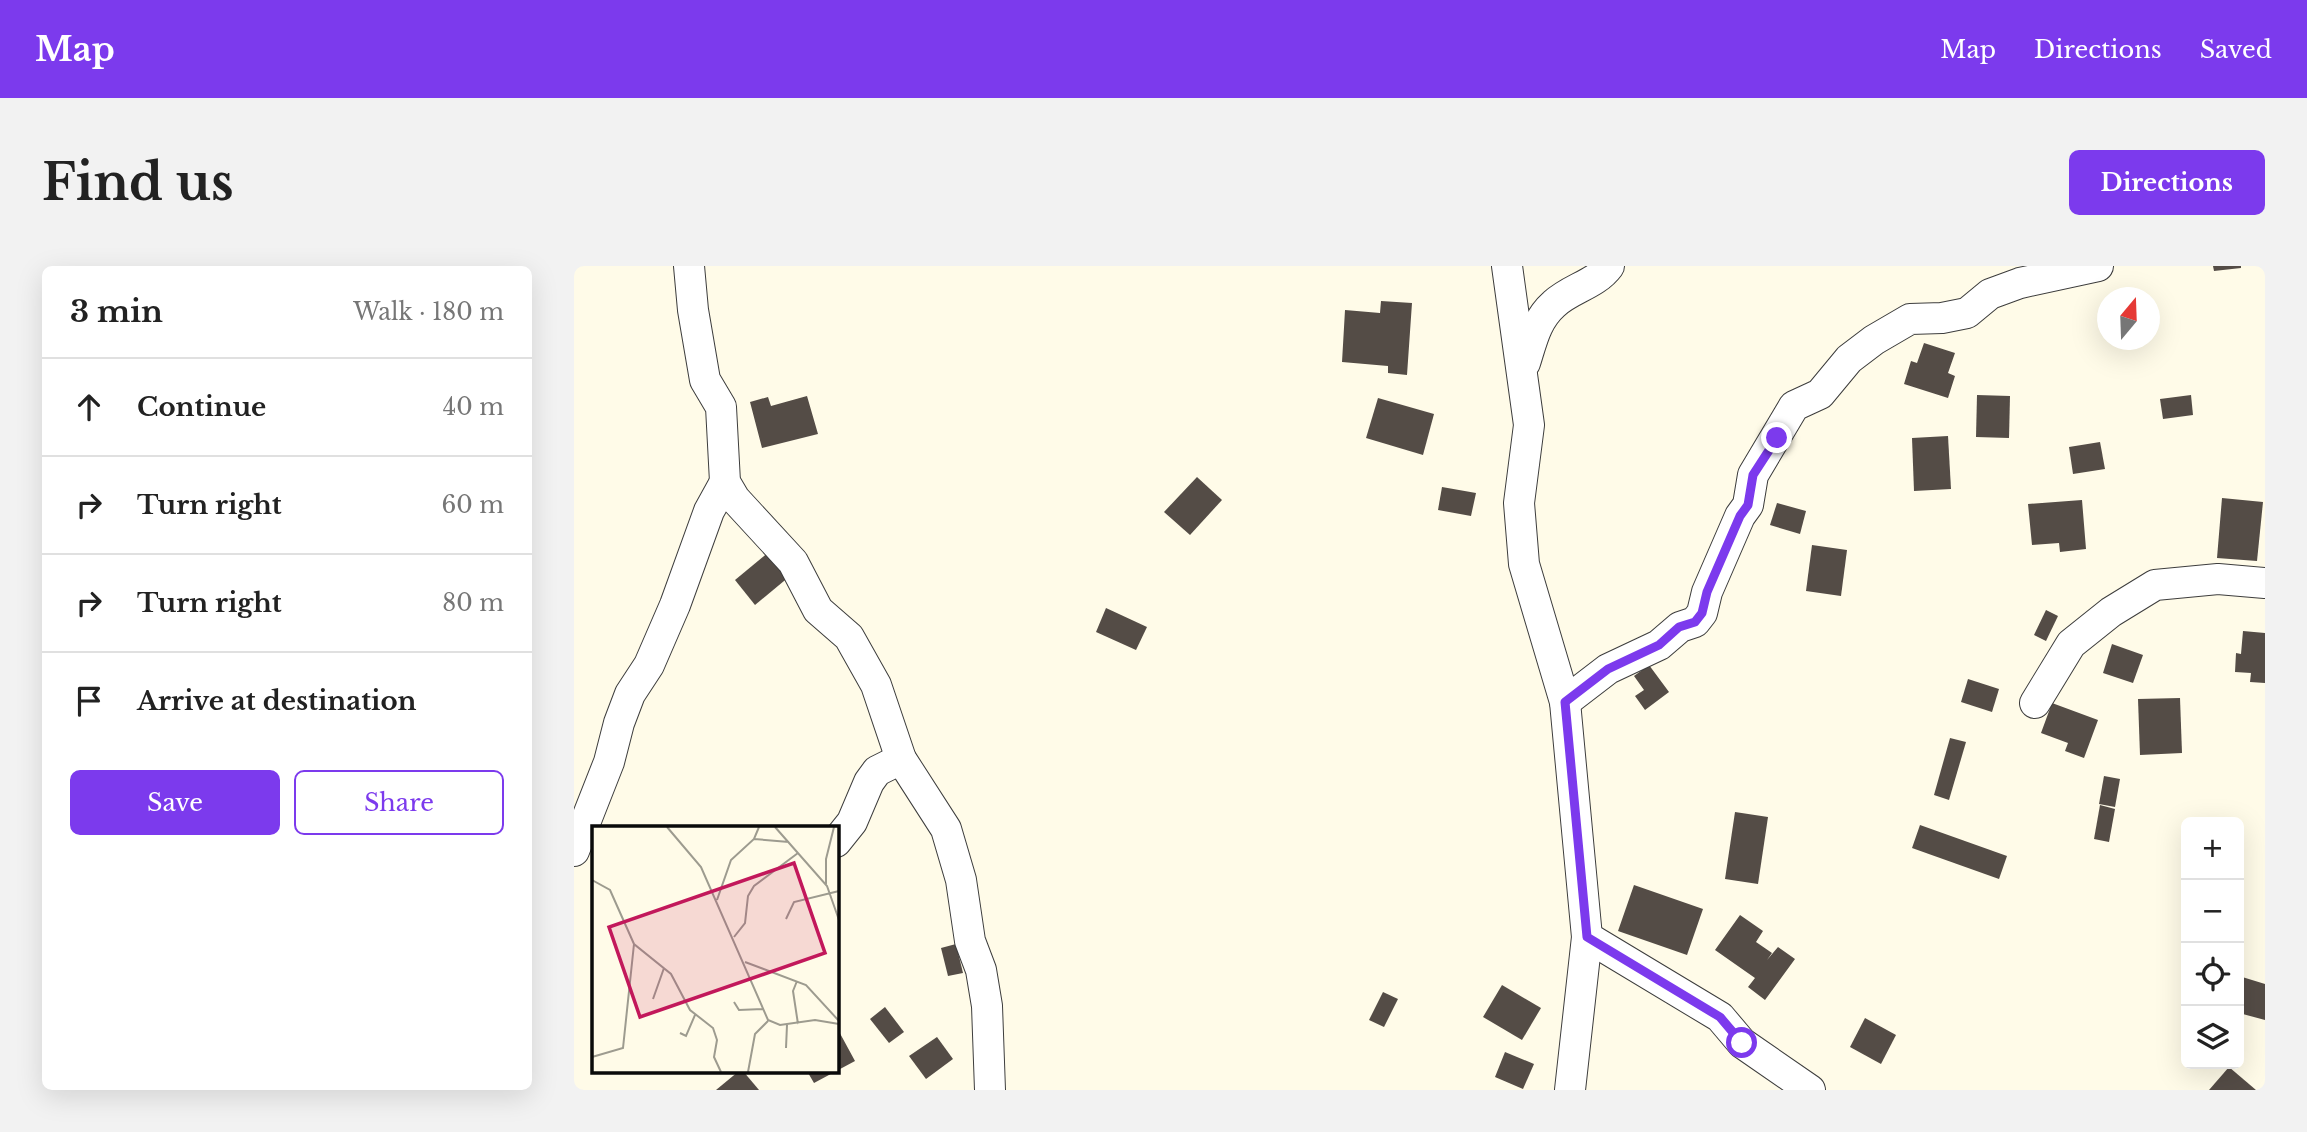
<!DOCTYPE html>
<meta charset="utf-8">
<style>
:root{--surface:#fff;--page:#f2f2f2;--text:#222;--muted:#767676;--line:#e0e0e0;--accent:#7c3aed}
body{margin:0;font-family:"Libre Baskerville",serif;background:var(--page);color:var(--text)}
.controls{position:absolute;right:21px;bottom:21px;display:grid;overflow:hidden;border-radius:10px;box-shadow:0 7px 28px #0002}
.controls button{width:63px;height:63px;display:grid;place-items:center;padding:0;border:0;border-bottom:2px solid var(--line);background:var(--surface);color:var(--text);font:35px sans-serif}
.compass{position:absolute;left:1523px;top:21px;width:63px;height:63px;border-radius:50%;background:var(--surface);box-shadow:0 7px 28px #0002;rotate:19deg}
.stop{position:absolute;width:21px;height:21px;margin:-16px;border:5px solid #7c3aed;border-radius:50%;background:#fff}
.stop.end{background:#7c3aed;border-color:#fff;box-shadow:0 2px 7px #0008}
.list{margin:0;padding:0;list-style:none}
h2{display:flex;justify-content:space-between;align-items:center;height:91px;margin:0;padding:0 28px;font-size:30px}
h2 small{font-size:23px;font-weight:400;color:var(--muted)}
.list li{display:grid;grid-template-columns:46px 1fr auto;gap:21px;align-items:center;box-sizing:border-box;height:98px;padding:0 28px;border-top:2px solid var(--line)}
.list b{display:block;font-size:26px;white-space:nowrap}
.list em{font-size:23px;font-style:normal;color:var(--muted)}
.actions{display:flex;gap:14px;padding:21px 28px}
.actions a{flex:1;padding:16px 0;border:2px solid var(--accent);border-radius:10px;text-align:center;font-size:24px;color:var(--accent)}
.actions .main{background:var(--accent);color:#fff}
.icon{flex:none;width:38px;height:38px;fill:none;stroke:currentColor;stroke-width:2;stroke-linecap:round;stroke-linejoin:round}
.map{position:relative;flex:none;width:1691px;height:824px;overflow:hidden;border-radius:10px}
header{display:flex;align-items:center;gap:42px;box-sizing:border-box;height:98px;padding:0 35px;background:var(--accent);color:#fff}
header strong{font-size:33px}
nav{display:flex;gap:38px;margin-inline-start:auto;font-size:24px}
.intro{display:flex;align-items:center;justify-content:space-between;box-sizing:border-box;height:168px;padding:0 42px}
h1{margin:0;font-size:49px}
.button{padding:18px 32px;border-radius:10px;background:var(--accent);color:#fff;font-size:24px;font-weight:700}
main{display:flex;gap:42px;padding:0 42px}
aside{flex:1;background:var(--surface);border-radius:10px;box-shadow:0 7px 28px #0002}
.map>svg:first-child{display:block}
.building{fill:#544c46}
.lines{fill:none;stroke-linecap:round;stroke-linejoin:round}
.minor-casing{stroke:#3d3d3d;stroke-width:32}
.minor{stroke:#fff;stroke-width:30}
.route{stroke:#7c3aed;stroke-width:9}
.inset-road{fill:none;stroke:#9d9b8f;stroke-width:2}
.view{fill:#c2185b;fill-opacity:0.15;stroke:#c2185b;stroke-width:3.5}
.inset-edge{fill:none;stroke:#0a0a0a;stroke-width:3.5}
</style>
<header>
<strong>Map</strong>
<nav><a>Map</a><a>Directions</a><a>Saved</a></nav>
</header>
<div class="intro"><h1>Find us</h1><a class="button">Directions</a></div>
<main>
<aside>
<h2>3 min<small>Walk · 180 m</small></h2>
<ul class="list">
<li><svg class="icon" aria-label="ahead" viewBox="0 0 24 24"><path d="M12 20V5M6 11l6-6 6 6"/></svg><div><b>Continue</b></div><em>40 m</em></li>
<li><svg class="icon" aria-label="right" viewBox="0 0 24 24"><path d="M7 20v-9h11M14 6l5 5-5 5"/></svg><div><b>Turn right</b></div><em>60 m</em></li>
<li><svg class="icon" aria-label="right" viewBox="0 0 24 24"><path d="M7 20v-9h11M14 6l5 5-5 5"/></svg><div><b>Turn right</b></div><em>80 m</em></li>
<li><svg class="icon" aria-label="arrive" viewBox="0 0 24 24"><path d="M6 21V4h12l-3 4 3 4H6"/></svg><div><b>Arrive at destination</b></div></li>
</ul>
<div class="actions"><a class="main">Save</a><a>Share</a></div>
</aside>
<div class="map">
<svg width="1691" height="824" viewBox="0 0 1691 824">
<rect width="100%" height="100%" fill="#fffbe8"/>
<g class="building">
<polygon points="1639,0 1667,0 1667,2 1640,5"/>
<polygon points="807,35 838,37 833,109 814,107 814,100 768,96 771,44 806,47"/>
<polygon points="1350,77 1381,87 1374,107 1381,110 1374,132 1330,118 1337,95 1343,97"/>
<polygon points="1403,129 1436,130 1435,172 1402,171"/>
<polygon points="1617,129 1619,149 1589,153 1586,133"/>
<polygon points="233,130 244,168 188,182 176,136 194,131 197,140"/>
<polygon points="804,132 860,148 849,189 792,172"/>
<polygon points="1374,170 1377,223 1340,225 1338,172"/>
<polygon points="1526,176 1531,203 1499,208 1495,181"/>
<polygon points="623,211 648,234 616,269 590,246"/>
<polygon points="868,221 902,227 897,250 864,244"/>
<polygon points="1648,232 1689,236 1683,295 1643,292"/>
<polygon points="1508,234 1512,283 1486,286 1485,277 1458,279 1454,238"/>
<polygon points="1203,237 1232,245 1226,268 1196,259"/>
<polygon points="1238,279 1273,284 1267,330 1232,325"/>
<polygon points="196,285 216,310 181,339 161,314"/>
<polygon points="532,342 573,361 562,384 522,366"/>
<polygon points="1472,344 1484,350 1472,375 1460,369"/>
<polygon points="1669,365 1691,367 1691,417 1676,416 1677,407 1661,406 1662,387 1667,388"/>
<polygon points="1538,378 1569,389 1559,417 1529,407"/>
<polygon points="1075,399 1095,426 1071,444 1061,430 1070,424 1060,410"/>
<polygon points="1394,413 1425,423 1418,446 1387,436"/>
<polygon points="1606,432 1608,487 1566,489 1564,433"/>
<polygon points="1478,437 1524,454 1510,492 1491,485 1494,477 1467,467"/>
<polygon points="1376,472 1392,476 1375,534 1360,529"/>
<polygon points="1530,510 1546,513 1541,541 1525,538"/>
<polygon points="1526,539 1541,543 1535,576 1520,573"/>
<polygon points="1161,546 1194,551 1184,618 1151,613"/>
<polygon points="1346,559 1433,590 1425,613 1338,582"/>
<polygon points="1060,619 1129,643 1113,689 1044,665"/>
<polygon points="1166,649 1189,665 1182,676 1198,687 1193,694 1204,681 1221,693 1191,734 1174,721 1181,712 1141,684"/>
<polygon points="382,678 389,707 374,710 367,682"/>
<polygon points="1665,710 1691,718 1691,754 1665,747"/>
<polygon points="928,719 967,742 948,774 909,751"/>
<polygon points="809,726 824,733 810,761 795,754"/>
<polygon points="311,741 330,766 315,777 296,753"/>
<polygon points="1291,752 1322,769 1307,798 1276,781"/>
<polygon points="262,760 281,795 240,817 233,805 262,805"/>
<polygon points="363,771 379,793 352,813 335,790"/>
<polygon points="931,786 960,798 949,823 921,811"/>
<polygon points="1655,801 1682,824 1635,824"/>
<polygon points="165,805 169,805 185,824 142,824"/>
</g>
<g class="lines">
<defs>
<g id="minor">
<polyline points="115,0 119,44 131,114 147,141 151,216 161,233 219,296 244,344 275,371 302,419 327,493 372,563 387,614 396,675 407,704 413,740 416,824"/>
<polyline points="933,0 955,159 945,237 950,298 991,436 1013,671 996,824"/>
<path d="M951,97C958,75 962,54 980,38C997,22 1021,19 1035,0"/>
<polyline points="991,436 1034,403 1085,379 1106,361 1121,356 1128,347 1133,326 1166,250 1174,239 1179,209 1220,140 1246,128 1275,93 1300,74 1336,53 1368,52 1393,47 1416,28 1446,17 1524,0"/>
<polyline points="1461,437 1497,378 1537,346 1581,319 1644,313 1691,317"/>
<polyline points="262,576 278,556 295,516 303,505 327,493"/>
<polyline points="0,585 35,496 45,457 56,428 75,399 101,339 135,245 151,216"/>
<polyline points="1013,671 1146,751 1168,777 1236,824"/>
</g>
</defs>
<use href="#minor" class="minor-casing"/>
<use href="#minor" class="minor"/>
</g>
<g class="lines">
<polyline class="route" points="1168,777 1146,751 1013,671 991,436 1034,403 1085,379 1105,361 1121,356 1128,347 1133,326 1166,250 1174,239 1179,209 1203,172"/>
</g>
<g transform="translate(18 560)">
<rect width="247" height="247" fill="#fffbe8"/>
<path class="inset-road" d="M75,1L109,41L176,194L188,199L223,194L247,198M183,1L235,60L247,94M162,13L197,16M0,54L18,64L42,118L79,148L98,184L121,202L125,214L122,231L129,246M234,58V33L242,1M125,74L139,34L162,13L167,1M194,93L202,76L247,65M142,111L153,97L156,70L162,60L206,27M153,136L214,159L247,195M205,155L201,165L206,198M61,173L72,142M142,176L147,184L171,183M88,207L94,210L103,189M194,222L195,199M0,231L31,222L42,118M156,246L163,208L176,195"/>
<path class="view" d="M202,37L233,127L48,191L17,101Z"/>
<rect width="247" height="247" class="inset-edge"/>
</g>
</svg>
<div class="controls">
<button>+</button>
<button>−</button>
<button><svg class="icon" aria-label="locate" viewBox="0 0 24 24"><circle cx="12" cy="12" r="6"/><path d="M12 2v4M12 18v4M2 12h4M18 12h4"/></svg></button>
<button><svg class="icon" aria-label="layers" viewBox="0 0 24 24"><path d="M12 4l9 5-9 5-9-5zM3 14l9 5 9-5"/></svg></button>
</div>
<svg class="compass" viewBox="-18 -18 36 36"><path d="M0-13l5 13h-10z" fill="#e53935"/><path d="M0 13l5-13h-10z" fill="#767676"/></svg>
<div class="stop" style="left:1168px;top:777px"></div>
<div class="stop end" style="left:1203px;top:172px"></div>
</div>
</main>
